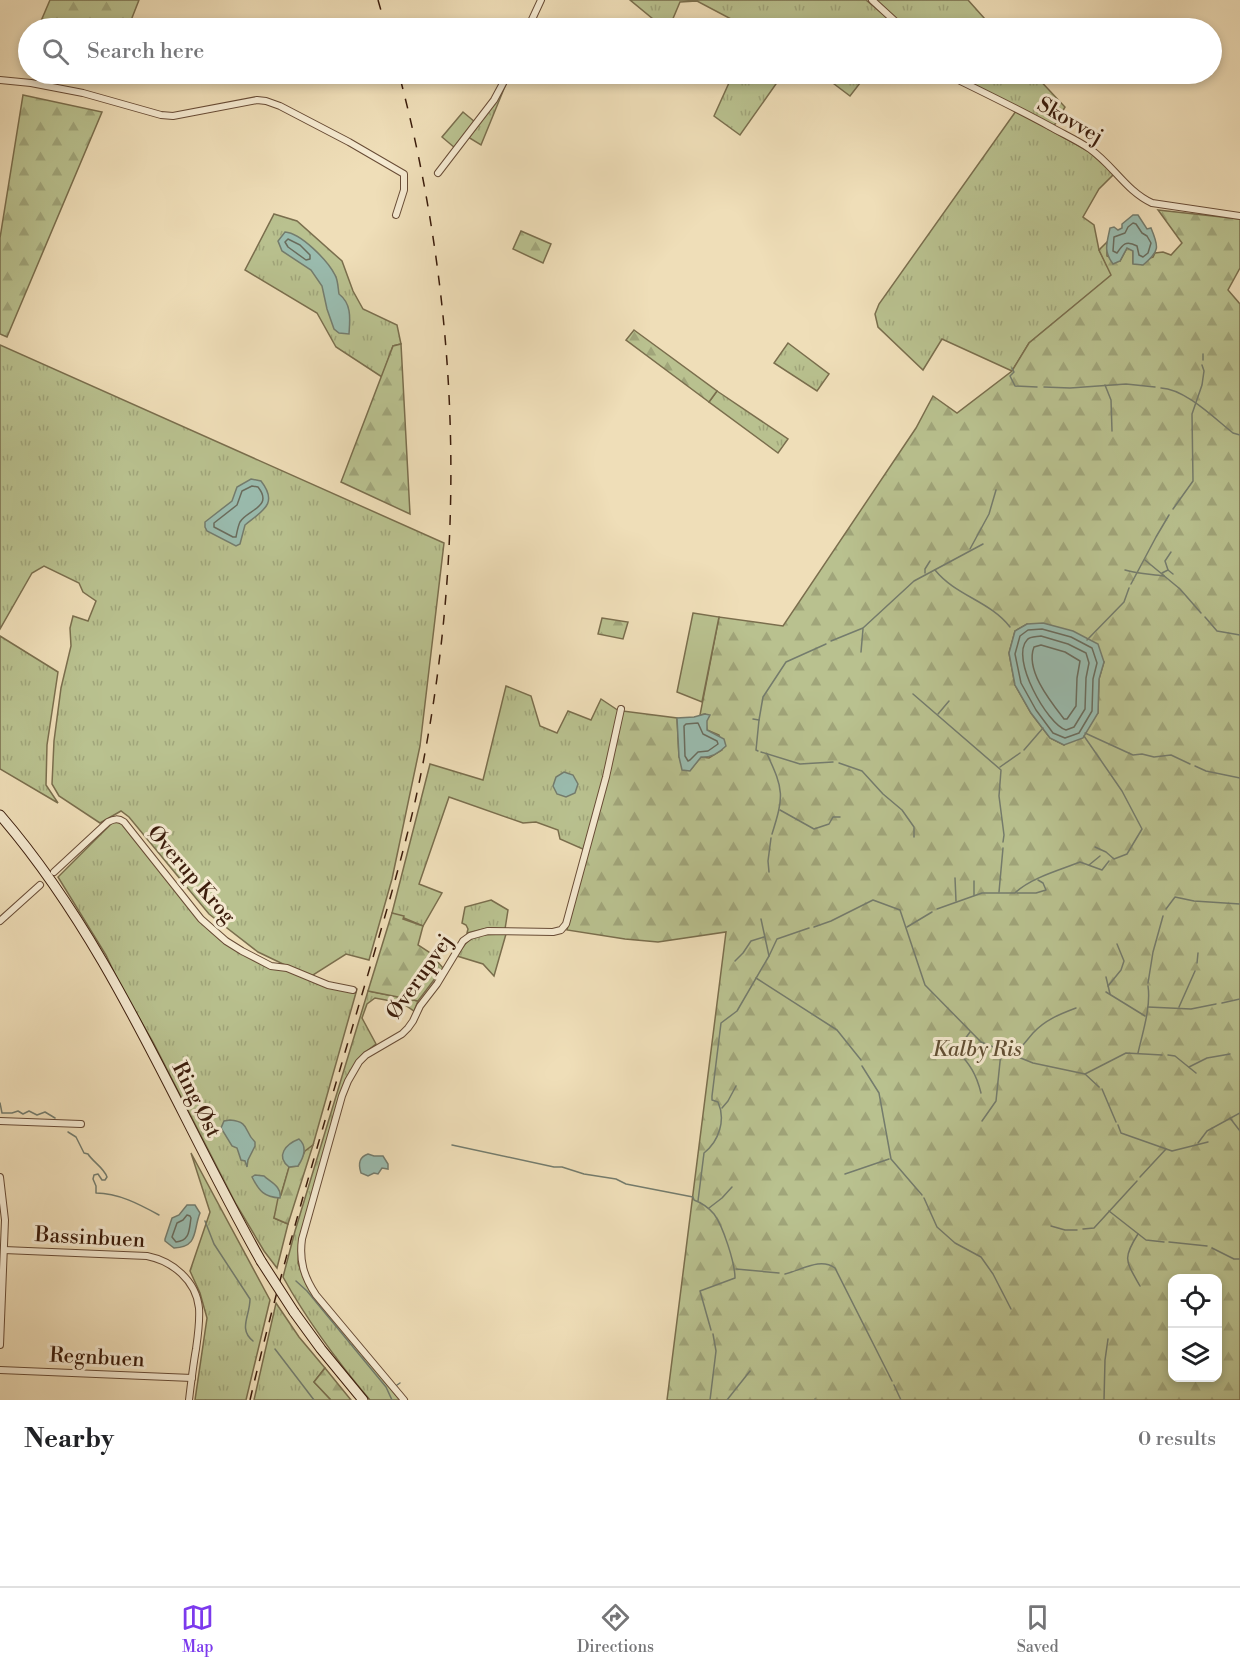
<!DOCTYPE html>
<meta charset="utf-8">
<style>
:root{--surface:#fff;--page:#f6f6f6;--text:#202124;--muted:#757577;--line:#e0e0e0;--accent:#7c3aed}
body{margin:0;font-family:"Libre Bodoni",serif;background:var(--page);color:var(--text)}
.controls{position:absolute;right:18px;bottom:18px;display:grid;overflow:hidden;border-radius:12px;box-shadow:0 3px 9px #0003}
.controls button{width:54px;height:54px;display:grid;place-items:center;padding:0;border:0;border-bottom:2px solid var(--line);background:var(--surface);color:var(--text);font:30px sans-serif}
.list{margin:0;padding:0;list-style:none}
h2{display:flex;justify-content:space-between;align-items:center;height:78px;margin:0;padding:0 24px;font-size:26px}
h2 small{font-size:20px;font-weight:400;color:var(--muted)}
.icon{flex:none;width:33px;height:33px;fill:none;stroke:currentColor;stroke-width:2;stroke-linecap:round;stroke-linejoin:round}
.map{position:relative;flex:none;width:1240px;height:1400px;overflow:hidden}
.search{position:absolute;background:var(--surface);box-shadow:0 3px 9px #0003;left:18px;right:18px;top:18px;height:66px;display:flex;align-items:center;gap:15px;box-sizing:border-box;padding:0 21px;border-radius:33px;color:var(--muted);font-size:22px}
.sheet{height:186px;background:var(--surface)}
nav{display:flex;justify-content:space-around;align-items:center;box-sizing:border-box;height:84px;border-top:2px solid var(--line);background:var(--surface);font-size:16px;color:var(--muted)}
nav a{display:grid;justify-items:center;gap:3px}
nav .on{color:var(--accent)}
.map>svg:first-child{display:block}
.grass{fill:url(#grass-tufts);stroke:#7a6e4d;stroke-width:1.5}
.forest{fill:url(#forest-firs);stroke:#7a6e4d;stroke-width:1.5;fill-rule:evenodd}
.garden{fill:#b9c18f;stroke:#7a6e4d;stroke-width:1.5}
.water{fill:#9abcaf;stroke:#747c6d;stroke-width:1.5}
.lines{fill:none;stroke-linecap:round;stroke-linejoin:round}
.shore{stroke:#6a6c5d;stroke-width:1.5}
.stream{stroke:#747c6d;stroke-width:1.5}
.minor-casing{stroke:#684c36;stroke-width:8}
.secondary-casing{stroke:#3b1c0b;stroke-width:11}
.minor{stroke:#f5ead1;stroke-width:6}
.secondary{stroke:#f5ead1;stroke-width:9}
.rail{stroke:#3b1c0b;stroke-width:1.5;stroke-dasharray:10 10;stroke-linecap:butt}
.secondary-bridge-casing{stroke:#3b1c0b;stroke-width:11;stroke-linecap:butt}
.secondary-bridge{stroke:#f5ead1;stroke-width:9}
.labels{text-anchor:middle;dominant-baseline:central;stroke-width:6;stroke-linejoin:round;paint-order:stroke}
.street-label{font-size:21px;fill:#3b1c0b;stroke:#f5ead1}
.park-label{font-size:21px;font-style:italic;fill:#614e33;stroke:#f5ead1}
</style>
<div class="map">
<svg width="1240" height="1400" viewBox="0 0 1240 1400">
<defs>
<pattern id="grass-tufts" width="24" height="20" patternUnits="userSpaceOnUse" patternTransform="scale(1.5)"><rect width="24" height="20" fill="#b9c18f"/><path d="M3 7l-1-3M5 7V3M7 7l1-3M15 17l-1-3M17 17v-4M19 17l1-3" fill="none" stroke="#a0a57a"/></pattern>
<pattern id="forest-firs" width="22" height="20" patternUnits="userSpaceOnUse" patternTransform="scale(1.5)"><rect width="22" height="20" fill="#b9c18f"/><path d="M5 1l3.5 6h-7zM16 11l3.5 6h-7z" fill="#a0a57a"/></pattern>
</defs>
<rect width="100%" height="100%" fill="#efdeb8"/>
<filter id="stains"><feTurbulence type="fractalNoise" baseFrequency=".00333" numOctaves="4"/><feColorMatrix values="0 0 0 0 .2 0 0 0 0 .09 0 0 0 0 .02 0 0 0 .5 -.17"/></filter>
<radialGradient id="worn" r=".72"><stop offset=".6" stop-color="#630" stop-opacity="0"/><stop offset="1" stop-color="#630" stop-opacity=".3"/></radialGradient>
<g class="grass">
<polygon points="630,0 866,0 895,24 898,28 748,28 697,1 680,2 669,28 664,28"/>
<polygon points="875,0 968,0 993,28 904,28"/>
<polygon points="510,74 481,145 468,137"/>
<polygon points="733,74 766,74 765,76 776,84 740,135 714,116"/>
<polygon points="821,74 867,74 850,96"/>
<polygon points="954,74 1034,74 1065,107 1054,126"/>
<polygon points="1016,111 1088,151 1114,174 1099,189 1083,217 1094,225 1099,250 1112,275 1029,343 1012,371 942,339 923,370 878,327 875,314 879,304"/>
<polygon points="274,214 297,221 342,261 353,291 363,309 397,325 401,344 393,346 382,377 336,347 317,313 245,270"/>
<polygon points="788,343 829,374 817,391 774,363"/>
<polygon points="0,345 444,543 420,746 392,879 369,960 346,954 310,977 258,952 209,914 129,817 121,811 100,823 59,796 52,784 54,741 61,688 71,646 70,628 73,616 88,621 96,601 83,592 79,583 44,566 32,573 0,629"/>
<polygon points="717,391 788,439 778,453 709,402"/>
<polygon points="0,636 58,672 47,745 46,785 58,803 0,769"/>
<polygon points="506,686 531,696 540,726 557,733 568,711 591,720 601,699 619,711 604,778 585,850 560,839 558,830 536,822 523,823 449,797 419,884 442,893 423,926 392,913 430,764 483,780"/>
<path d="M113,822H118L122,824L193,913L210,931L224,943L278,967L315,982L357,989L313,1145C305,1151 301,1159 295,1168H289L274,1218L288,1224L277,1268L264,1251L236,1204L153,1042L121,987L106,955L58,877Z"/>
<polygon points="491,900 508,910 505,929 487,928 467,933 468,929 466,925 462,923 465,907"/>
<path d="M506,934L494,976L483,964L457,956C471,931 480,935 506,934Z"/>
<path d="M368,991L418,1001L414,1011L402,1003L375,998L367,1004L362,1018L376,1044L362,1055L346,1079L299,1240L298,1263L307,1286L400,1400H370C337,1361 308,1322 283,1277L295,1231Z"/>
<polygon points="191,1153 270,1300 246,1400 195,1400 207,1318 200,1293 190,1271 210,1212"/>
<polygon points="276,1303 299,1337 325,1368 314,1382 331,1400 254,1400"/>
</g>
<g class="forest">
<polygon points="50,0 139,0 128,28 38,28"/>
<polygon points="23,95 102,112 7,337 0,334 0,238"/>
<path d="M1158,210L1240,219V268L1228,290L1240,304V1400H667L726,932L658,942L625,939L567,930L623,711L677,718L679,757L690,770L701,757L709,758L722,750L719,735L707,730L705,714L700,715L719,617L783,626L916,428L933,396L957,413L1012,371L1029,343L1111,275L1099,250L1107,242V256L1120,261L1127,248L1133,250V263L1153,257L1155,253L1163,252L1171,255L1182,243ZM1027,624L1104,662L1099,679L1098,713L1064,745L1050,738L1031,713L1015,685L1009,653L1015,631ZM1172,1278H1218V1378H1172Z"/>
<polygon points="521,231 551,244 543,263 513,249"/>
<polygon points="634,330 717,391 709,402 626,340"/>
<polygon points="401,344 410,514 341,482 393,346"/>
<polygon points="602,618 628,622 623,639 598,634"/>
<polygon points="392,913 404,916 403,919 423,926 418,945 429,952 443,968 418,1001 368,991"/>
<polygon points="313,1145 288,1224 274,1218 278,1198 281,1195 289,1167 298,1166 305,1151"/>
<polygon points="325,1368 351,1400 331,1400 314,1382"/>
</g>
<g class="garden">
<polygon points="463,112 475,122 455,148 442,137"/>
<polygon points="693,613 719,617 702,702 677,692"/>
</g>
<g class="water">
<path d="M1133,215H1138L1147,229L1151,228C1159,247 1160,251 1143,265L1133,264V251L1127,248L1120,261L1113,264C1103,251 1107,243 1110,228L1114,227L1118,230L1122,228V224Z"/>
<path d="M285,232C301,233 328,261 335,275C338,280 338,288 339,294C352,304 350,319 349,334L339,333L334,329L327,309L322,286L311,270L282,251L278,241Z"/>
<path d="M251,479L261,481C279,504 262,511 245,525L240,544L236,546L207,531L205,527V522L232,501L237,487Z"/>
<polygon points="1043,623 1073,631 1098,644 1104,662 1099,679 1098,713 1083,738 1064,745 1050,738 1031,713 1015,685 1009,653 1015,631 1027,624"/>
<path d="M705,714L710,715L707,721V730L724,739L726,746C719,753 711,758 701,757L690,771L682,770L679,757L677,718L694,717Z"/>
<polygon points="564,772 573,775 578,784 575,793 566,797 557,794 553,786 556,777"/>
<path d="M230,1120C251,1122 243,1131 255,1142V1146L248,1160L247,1167L245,1161L241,1160L237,1148L232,1146L221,1128L224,1121Z"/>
<path d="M299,1139C308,1147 304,1157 298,1166L289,1167C275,1156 286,1144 299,1139Z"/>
<path d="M368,1154L374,1156H383L388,1164V1169L382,1168L378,1174L374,1173L368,1176L361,1173C358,1164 359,1157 368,1154Z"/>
<path d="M255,1175L264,1176C270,1182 282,1186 280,1198C264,1197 259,1191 252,1177Z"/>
<path d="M187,1205H195L200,1213C193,1230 199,1247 174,1248L165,1241V1239L172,1218L179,1215Z"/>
</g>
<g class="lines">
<g class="shore">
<path d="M1133,223L1136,224L1142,233L1147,236L1151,243L1148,253L1143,257L1139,255L1137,246C1126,240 1123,244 1117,253L1113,251L1114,237L1125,233L1128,227Z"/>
<polygon points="288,239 300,245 310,255 310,259 306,260 288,247 285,242"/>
<path d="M252,486L258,487C274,507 247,510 240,522C238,526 237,532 236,537H233L214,527V523L237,505L242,491Z"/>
<polygon points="1042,629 1071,637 1092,648 1097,663 1093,679 1092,711 1079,733 1065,738 1053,733 1036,710 1021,683 1015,654 1020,636 1028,630"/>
<path d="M1041,636L1068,644L1086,653L1089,663L1086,678L1085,709L1074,727L1066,730C1047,724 1010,658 1027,640C1030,636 1037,637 1041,636Z"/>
<path d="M1041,645L1065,652L1080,661L1077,678L1076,706L1067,719H1064C1050,701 1025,670 1034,647Z"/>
<polygon points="698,723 703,734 717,741 718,744 708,751 698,752 690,760 688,761 685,756 684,726 686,724"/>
<path d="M187,1215L190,1216L191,1218C189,1230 190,1241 176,1242L172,1237L177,1223L183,1220Z"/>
</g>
<g class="stream">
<polyline points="1203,360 1203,354"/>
<polyline points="1012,368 1014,372 1010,376 1015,386 1037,387"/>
<polyline points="1105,385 1111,400 1112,431"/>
<polyline points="1044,387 1070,388 1126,384 1155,387"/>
<path d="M1161,388C1185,389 1214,418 1233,433L1240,435"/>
<polyline points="1173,509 1193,481 1192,414 1202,385 1204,371 1202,365"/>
<polyline points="970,549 989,514 996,490"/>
<polyline points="1145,560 1180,589 1201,613"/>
<path d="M935,570C956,596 990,601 1010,627"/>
<path d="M1125,570C1138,574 1150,574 1164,576"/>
<polyline points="1168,570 1165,561 1171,552"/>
<polyline points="925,573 925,569 930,561"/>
<polyline points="1162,573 1168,570 1173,574"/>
<polyline points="1131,584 1156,537 1169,515"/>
<polyline points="1205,617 1217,631 1240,635"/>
<polyline points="1087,640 1124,602 1129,588"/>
<polyline points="831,641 863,628 914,581 983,544"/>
<polyline points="861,652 863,629"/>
<polyline points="913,694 1001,770 999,796 1004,835 1003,842"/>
<polyline points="938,714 949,701"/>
<polyline points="753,719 759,720 756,750 758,751"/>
<polyline points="759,720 763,697 786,662 826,644"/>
<polyline points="1085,733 1133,755 1142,754 1154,757 1171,755 1190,764"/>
<polyline points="1084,736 1122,791 1142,829 1127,854 1114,859 1106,852 1095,847"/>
<polyline points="1024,750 1043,728"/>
<polyline points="761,752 800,764 833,762"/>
<path d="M767,754C784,790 784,796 772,834"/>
<polyline points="839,763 862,771 883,794 902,810 914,827 914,837"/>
<polyline points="1195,766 1206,771 1240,778"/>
<polyline points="1000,767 1020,753"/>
<polyline points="780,810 814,829 829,824 833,817 840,817"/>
<polyline points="1089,865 1100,856"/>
<polyline points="769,872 768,861 771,838"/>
<polyline points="955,878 956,901"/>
<polyline points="974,881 974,895"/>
<polyline points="999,892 1003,848"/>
<polyline points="1017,893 1036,893 1046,890 1043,883 1038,880"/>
<path d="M937,909L982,893H1015C1030,878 1060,870 1080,862L1102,870L1109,861"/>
<polyline points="1166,909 1175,897 1194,901 1240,904"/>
<polyline points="761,919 769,956"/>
<polyline points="814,927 831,921 873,900 900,910 925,985 981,1042 1033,1063 1085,1074 1099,1087"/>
<polyline points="907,927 932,912"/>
<polyline points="735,961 743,953 751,941 764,937"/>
<polyline points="1197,963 1198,953"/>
<polyline points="1106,977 1110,994"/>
<polyline points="756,978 837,1030 861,1060"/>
<polyline points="1148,983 1153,952 1163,916"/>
<polyline points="1108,986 1121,970 1124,961 1117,944"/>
<polyline points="1106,992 1145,1016"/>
<polyline points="1222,1003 1240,999"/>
<polyline points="1148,1007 1191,1009 1216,1004"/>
<polyline points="1179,1007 1195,971"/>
<path d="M970,1032L957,1050C970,1065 976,1073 981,1093"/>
<path d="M1138,1053C1143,1031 1151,1007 1148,986"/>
<path d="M1014,1055C1021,1048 1027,1040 1033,1033C1045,1020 1060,1014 1076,1008"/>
<polyline points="1168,1055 1175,1056 1196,1073"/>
<polyline points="862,1066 879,1093 891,1159 922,1195"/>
<polyline points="1189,1067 1207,1058 1230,1054"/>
<polyline points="1085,1074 1126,1053 1162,1055"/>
<polyline points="1102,1089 1116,1122"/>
<polyline points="0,1103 2,1113 12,1113 18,1111 23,1114 29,1111 37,1115 45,1112 55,1118"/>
<polyline points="722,1108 728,1101 736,1086"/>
<polyline points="1230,1118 1240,1131"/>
<polyline points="982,1121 996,1101 1001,1052"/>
<polyline points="1118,1125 1121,1133 1172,1151 1208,1142"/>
<path d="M68,1132L76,1137L84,1153L88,1154C93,1162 104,1168 107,1177L105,1180H102L98,1174L94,1175L93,1179L96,1186V1193C118,1193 139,1204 159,1215"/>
<polyline points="1198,1143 1207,1131 1240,1113"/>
<path d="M452,1145L554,1167H562L584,1174L616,1179L626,1184L693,1197L694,1200C702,1203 709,1208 714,1214C723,1226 735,1263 735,1278L700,1291L711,1330"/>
<polyline points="845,1174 889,1159"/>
<polyline points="1140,1177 1166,1149"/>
<polyline points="924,1198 937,1227 955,1243 981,1257 993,1274 1011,1309"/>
<path d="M698,1201L704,1153C719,1141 726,1120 718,1102L712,1100V1096L721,1023L737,1011L769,956L777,939L809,928"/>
<polyline points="709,1208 722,1198 732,1187"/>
<polyline points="1109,1211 1146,1240 1164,1242"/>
<path d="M205,1221L214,1244L250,1299C250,1316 238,1329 253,1341"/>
<polyline points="1051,1226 1065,1230 1077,1230"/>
<polyline points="1083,1229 1094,1228 1137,1181"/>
<path d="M1138,1234C1122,1259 1126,1261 1140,1286"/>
<polyline points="1169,1242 1207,1246"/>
<polyline points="1212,1248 1234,1259 1240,1259"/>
<polyline points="736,1269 779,1273"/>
<path d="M785,1274C802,1270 820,1257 835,1268L892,1381"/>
<polyline points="296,1281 307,1291 386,1387 392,1400"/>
<polyline points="275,1349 314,1400"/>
<polyline points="397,1385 400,1383"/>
<polyline points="894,1385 901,1400"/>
<polyline points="815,1399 815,1400"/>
<polyline points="710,1400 716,1351 713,1334"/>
<polyline points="727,1400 750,1371"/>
<polyline points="1104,1400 1105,1360 1108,1339"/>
</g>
<defs>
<g id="minor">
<polyline points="872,0 897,23 902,28"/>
<polyline points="528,28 541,0"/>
<path d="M946,74C981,91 1016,108 1049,126C1063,134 1077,140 1090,149C1113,165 1126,191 1152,203L1240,216"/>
<polyline points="0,80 31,83 83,93 161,115 173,116 257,100 266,101 280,106 349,142 404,174 404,190 396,215"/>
<polyline points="438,173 494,100 508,74"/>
<path d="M54,872L108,822C114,819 118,818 124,822L201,919L226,941L242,951L271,966L287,968L328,985L353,990"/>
<polyline points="0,921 40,885"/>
<polyline points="0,1121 81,1124"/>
<polyline points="0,1177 5,1220 0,1345"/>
<path d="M4,1250L147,1256C172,1261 196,1280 199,1308C200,1322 198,1335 196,1349C193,1366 191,1383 189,1400"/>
<polyline points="0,1370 192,1378"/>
<path d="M404,1400L316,1295C304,1277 299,1261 302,1239L342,1096L348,1081L359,1062L366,1055L402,1034L408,1028L413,1021L420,1006L437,984L463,941L470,936L488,931L553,932L561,930L566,924L606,777L621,709"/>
</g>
<g id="secondary">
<path d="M0,815C113,946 176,1111 261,1261"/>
<polyline points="294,1312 321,1349 363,1400"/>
</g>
</defs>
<use href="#minor" class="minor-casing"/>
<use href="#secondary" class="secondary-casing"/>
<use href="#minor" class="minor"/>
<use href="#secondary" class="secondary"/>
<g class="rail">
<polyline points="378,0 386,28"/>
<path d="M250,1400C279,1276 315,1154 351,1032C373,956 397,880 415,802C468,561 462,312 399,74"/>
</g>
<defs>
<polyline id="secondary-bridge" points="261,1261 294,1312"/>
</defs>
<use href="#secondary-bridge" class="secondary-bridge-casing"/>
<use href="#secondary-bridge" class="secondary-bridge"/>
</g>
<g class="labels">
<g class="street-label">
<text transform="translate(1070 121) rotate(30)">Skovvej</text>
<text transform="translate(191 875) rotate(49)">Øverup Krog</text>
<text transform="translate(420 977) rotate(-55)">Øverupvej</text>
<text transform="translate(196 1100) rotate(63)">Ring Øst</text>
<text transform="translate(90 1238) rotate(3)">Bassinbuen</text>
<text transform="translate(97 1358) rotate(3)">Regnbuen</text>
</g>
<g class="park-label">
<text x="977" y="1050">Kalby Ris</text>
</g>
</g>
<rect width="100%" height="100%" filter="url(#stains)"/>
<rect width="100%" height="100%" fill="url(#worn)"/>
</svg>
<div class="controls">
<button><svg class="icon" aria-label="locate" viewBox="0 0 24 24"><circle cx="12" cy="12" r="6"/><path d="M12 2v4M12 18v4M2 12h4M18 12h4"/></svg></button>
<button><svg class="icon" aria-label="layers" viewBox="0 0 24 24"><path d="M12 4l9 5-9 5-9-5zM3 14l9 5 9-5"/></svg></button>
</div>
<div class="search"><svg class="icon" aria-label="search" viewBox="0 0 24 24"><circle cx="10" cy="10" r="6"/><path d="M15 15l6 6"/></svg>Search here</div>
</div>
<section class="sheet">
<h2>Nearby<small>0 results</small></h2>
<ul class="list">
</ul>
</section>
<nav>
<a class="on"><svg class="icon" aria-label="map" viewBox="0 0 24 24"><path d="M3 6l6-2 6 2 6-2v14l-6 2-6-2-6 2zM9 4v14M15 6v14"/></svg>Map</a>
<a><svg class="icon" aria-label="directions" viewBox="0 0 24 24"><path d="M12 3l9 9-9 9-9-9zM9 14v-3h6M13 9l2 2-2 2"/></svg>Directions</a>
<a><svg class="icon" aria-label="saved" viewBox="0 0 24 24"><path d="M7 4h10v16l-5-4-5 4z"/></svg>Saved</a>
</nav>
